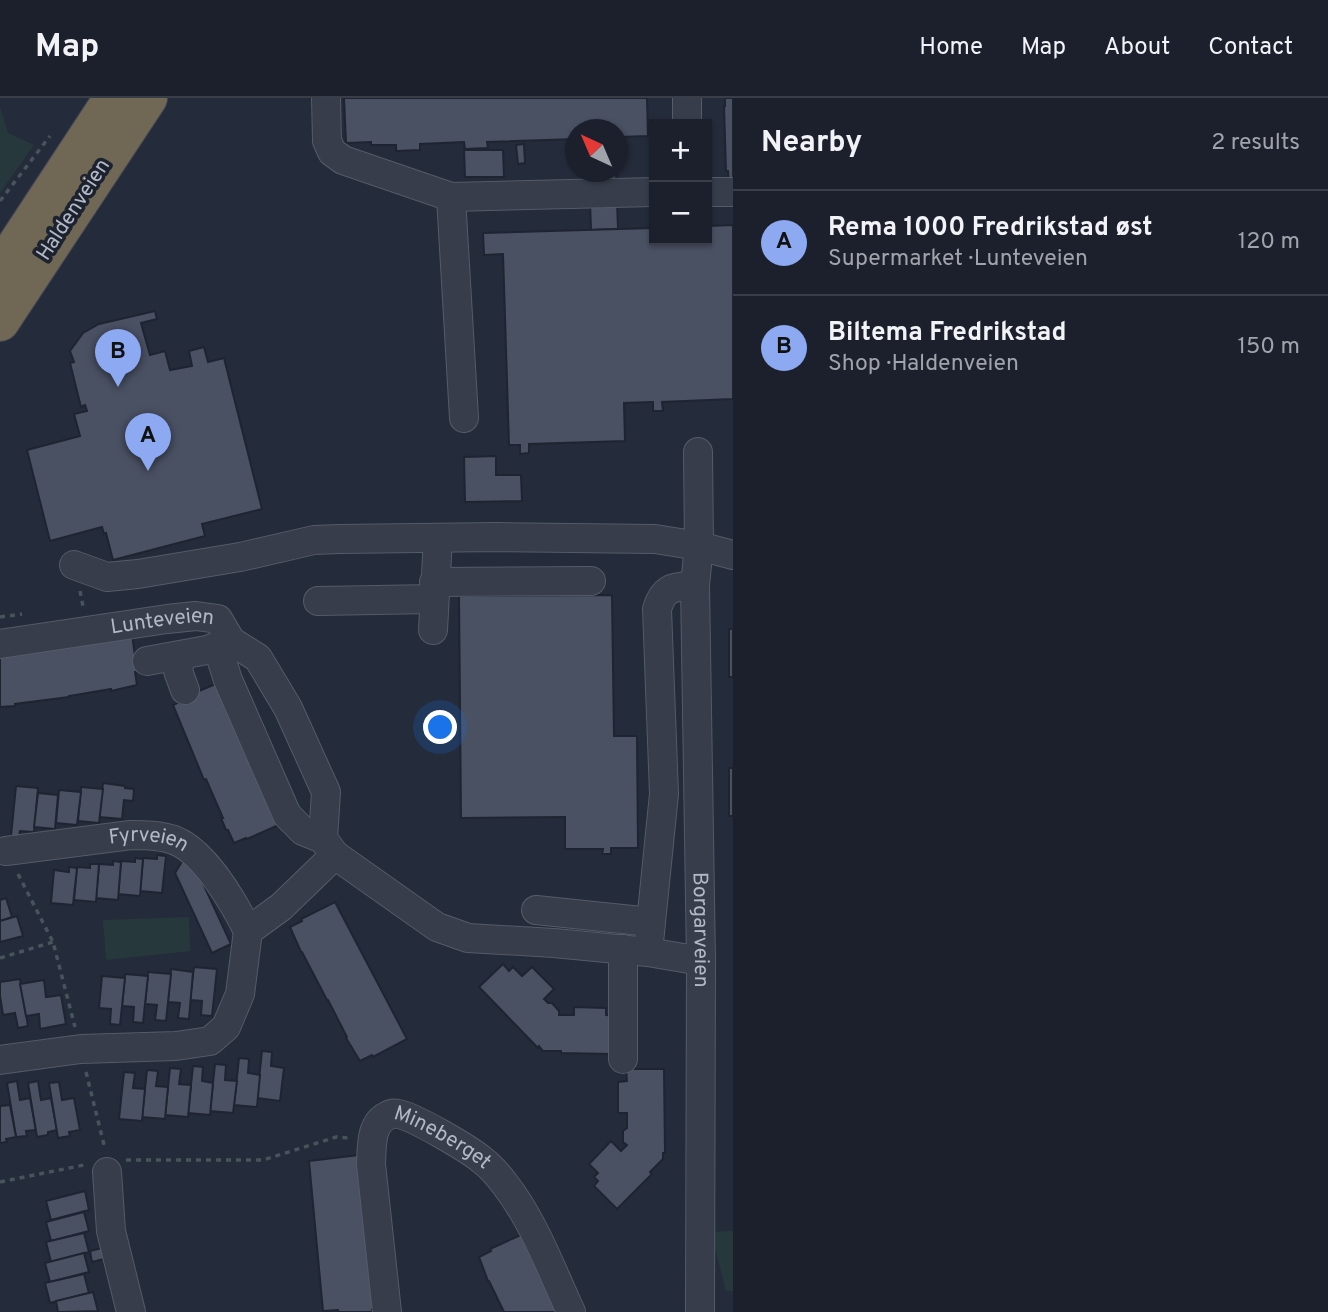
<!DOCTYPE html>
<meta charset="utf-8">
<style>
:root{--surface:#1b202c;--page:#282d38;--text:#f1f3f6;--muted:#a0a3a9;--line:#393e48;--accent:#8ca9f1}
body{margin:0;font-family:Overpass,sans-serif;background:var(--page);color:var(--text)}
.controls{position:absolute;right:21px;top:21px;display:grid;overflow:hidden;border-radius:0px;box-shadow:0 2px 5px #0004}
.controls button{width:63px;height:63px;display:grid;place-items:center;padding:0;border:0;border-bottom:2px solid var(--line);background:var(--surface);color:var(--text);font:35px sans-serif}
.compass{position:absolute;left:565px;top:21px;width:63px;height:63px;border-radius:50%;background:var(--surface);box-shadow:0 2px 5px #0004;rotate:316deg}
.you{position:absolute;left:441px;top:630px;width:24px;height:24px;margin:-18px;border:5px solid #fff;border-radius:50%;background:#1a73e8;box-shadow:0 0 0 10px #1a73e833}
.badge{display:grid;place-items:center;width:46px;height:46px;border-radius:50%;background:var(--accent);color:#111;font-size:23px;font-weight:700}
.pin{position:absolute;translate:-50% -58px;filter:drop-shadow(0 2px 4px #0008)}
.pin::after{content:'';position:absolute;top:37px;width:24px;height:21px;background:inherit;clip-path:polygon(0 0,100% 0,50% 100%)}
.list{margin:0;padding:0;list-style:none}
h2{display:flex;justify-content:space-between;align-items:center;height:91px;margin:0;padding:0 28px;font-size:30px}
h2 small{font-size:23px;font-weight:400;color:var(--muted)}
.list li{display:grid;grid-template-columns:46px 1fr auto;gap:21px;align-items:center;box-sizing:border-box;height:105px;padding:0 28px;border-top:2px solid var(--line)}
.list b{display:block;font-size:26px;white-space:nowrap}
.list p{margin:0;font-size:23px;white-space:nowrap;color:var(--muted)}
.list em{font-size:23px;font-style:normal;color:var(--muted)}
.map{position:relative;flex:none;width:733px;height:1214px;overflow:hidden}
header{display:flex;align-items:center;gap:42px;box-sizing:border-box;height:98px;padding:0 35px;background:var(--surface);border-bottom:2px solid var(--line)}
header strong{font-size:33px}
nav{display:flex;gap:38px;margin-inline-start:auto;font-size:24px}
main{display:flex}
aside{flex:1;background:var(--surface)}
.map>svg:first-child{display:block}
.green{fill:#27383c}
.building{fill:#4a5163;stroke:#1f2431;stroke-width:2}
.lines{fill:none;stroke-linecap:round;stroke-linejoin:round}
.minor-casing{stroke:#555b68;stroke-width:30}
.highway-casing{stroke:#434855;stroke-width:40}
.path{stroke:#45555a;stroke-width:3.5;stroke-dasharray:5 5;stroke-linecap:butt}
.minor{stroke:#373d4a;stroke-width:28}
.highway{stroke:#706855;stroke-width:38}
.labels{text-anchor:middle;dominant-baseline:central;stroke-width:7;stroke-linejoin:round;paint-order:stroke}
.street-label{font-size:21px;fill:#b3b8c6;stroke:#1d222f}
</style>
<header>
<strong>Map</strong>
<nav><a>Home</a><a>Map</a><a>About</a><a>Contact</a></nav>
</header>
<main>
<div class="map">
<svg width="733" height="1214" viewBox="0 0 733 1214">
<rect width="100%" height="100%" fill="#242b3a"/>
<g class="green">
<polygon points="0,9 8,35 34,47 0,95"/>
<polygon points="189,819 190,853 106,862 103,822"/>
<polygon points="733,1133 733,1193 726,1193 711,1134"/>
</g>
<g class="building">
<polygon points="344,0 647,0 648,38 618,39 618,32 576,32 576,41 487,44 488,50 465,51 464,44 420,46 420,52 396,53 396,47 371,47 371,44 346,45"/>
<polygon points="725,0 733,0 733,85 729,85 728,73 726,73 724,8 725,8"/>
<polygon points="524,46 525,65 518,66 516,47"/>
<polygon points="464,52 503,52 504,79 465,79"/>
<polygon points="589,74 616,74 618,131 591,132"/>
<polygon points="733,127 733,301 662,304 663,313 653,313 653,304 624,305 625,343 529,346 529,355 520,356 520,347 509,347 503,156 484,157 483,135 654,130 654,142 707,142 707,128"/>
<polygon points="155,213 157,221 141,225 150,257 165,253 170,272 192,268 189,253 204,249 208,264 224,260 262,411 202,426 205,438 113,462 106,435 104,436 102,429 50,443 27,352 80,338 74,316 87,313 85,307 81,309 70,265 74,264 70,253 83,235 99,226"/>
<polygon points="496,358 496,377 521,377 522,403 465,404 464,359"/>
<polygon points="612,497 614,638 637,638 638,750 611,750 611,756 602,756 603,751 565,751 565,719 461,720 459,498"/>
<rect x="729" y="531" width="4" height="48"/>
<polygon points="132,536 137,573 135,574 137,587 111,593 111,591 69,598 69,599 15,606 15,608 0,609 0,557"/>
<polygon points="220,584 281,726 247,741 246,740 234,745 228,732 226,732 221,720 223,720 206,681 204,682 173,607 186,601 185,599"/>
<rect x="729" y="670" width="4" height="48"/>
<polygon points="103,685 125,688 125,690 134,691 133,703 124,702 122,721 99,719"/>
<polygon points="16,688 38,690 34,734 20,733 19,739 11,738"/>
<polygon points="81,689 103,691 99,725 78,723"/>
<polygon points="59,692 81,694 77,727 56,725"/>
<polygon points="38,695 58,697 55,731 34,729"/>
<polygon points="157,757 166,758 162,795 140,793 143,760 157,761"/>
<polygon points="186,757 194,766 231,846 212,855 175,775"/>
<polygon points="135,760 143,761 140,798 118,796 121,763 135,764"/>
<polygon points="113,763 121,764 118,802 96,800 99,766 113,767"/>
<polygon points="90,766 99,766 96,804 74,802 77,769 90,770"/>
<polygon points="69,769 77,770 73,807 51,805 54,772 69,774"/>
<polygon points="6,800 12,819 0,823 0,802"/>
<polygon points="335,804 407,941 373,959 372,957 360,963 346,940 347,939 328,902 327,902 302,854 301,854 290,829 302,823 301,821"/>
<polygon points="17,818 23,838 0,844 0,823"/>
<polygon points="503,866 509,873 513,869 522,878 532,869 554,891 544,901 548,905 552,905 559,913 559,917 574,917 574,909 606,910 606,917 612,918 611,956 561,955 561,953 543,953 539,948 538,950 479,889"/>
<polygon points="194,869 217,871 212,918 201,917 202,903 190,902"/>
<polygon points="171,871 193,874 189,921 178,920 180,905 168,904"/>
<polygon points="148,874 171,876 166,923 155,922 157,907 145,906"/>
<polygon points="125,876 148,878 143,925 133,924 134,909 122,908"/>
<polygon points="102,878 125,880 120,927 110,926 111,911 99,910"/>
<polygon points="20,881 28,928 18,930 15,915 3,917 0,898 0,884"/>
<polygon points="44,882 46,899 61,897 66,926 40,931 39,916 26,918 20,886"/>
<polygon points="262,953 272,954 271,968 284,970 280,1003 257,1000"/>
<polygon points="239,960 249,961 248,975 260,977 257,1009 234,1007"/>
<polygon points="215,966 226,967 225,982 237,983 233,1015 210,1013"/>
<polygon points="193,968 203,969 202,983 213,985 210,1017 188,1015"/>
<polygon points="170,970 181,971 179,986 191,987 188,1019 165,1017"/>
<polygon points="626,971 664,971 665,1055 663,1055 663,1061 650,1074 652,1076 617,1111 594,1088 598,1083 594,1079 598,1075 589,1066 611,1043 621,1053 627,1047 623,1044 623,1033 627,1030 627,1015 618,1015 618,984 627,983"/>
<polygon points="147,972 158,973 156,988 168,989 165,1021 142,1019"/>
<polygon points="124,974 135,975 133,990 145,991 142,1023 119,1021"/>
<polygon points="17,983 20,1002 30,1000 36,1032 26,1033 27,1038 16,1039 7,985"/>
<polygon points="38,983 41,1002 51,1000 57,1032 48,1034 48,1037 37,1039 28,985"/>
<polygon points="59,984 62,1002 74,1000 80,1032 69,1034 70,1038 58,1040 49,985"/>
<polygon points="0,1007 0,1008 10,1007 16,1039 6,1041 7,1044 0,1045"/>
<polygon points="359,1057 375,1210 372,1211 372,1214 338,1214 338,1212 323,1213 309,1063"/>
<polygon points="85,1093 89,1112 51,1122 46,1103"/>
<polygon points="84,1114 89,1133 51,1143 46,1124"/>
<polygon points="84,1135 89,1154 51,1164 46,1144"/>
<polygon points="525,1135 562,1214 504,1214 489,1183 488,1183 479,1159 491,1153 490,1151"/>
<polygon points="102,1150 104,1161 92,1164 90,1153"/>
<polygon points="84,1155 89,1174 50,1184 45,1165"/>
<polygon points="84,1176 89,1195 50,1205 45,1185"/>
<polygon points="93,1194 98,1213 58,1214 56,1203"/>
</g>
<g class="lines">
<defs>
<g id="minor">
<polyline points="326,0 327,43 332,54 343,62 451,99 654,94"/>
<polyline points="687,0 687,26"/>
<polyline points="707,94 733,94"/>
<polyline points="451,99 464,320"/>
<path id="s1" d="M698,354L699,448L695,487L701,863L700,1214"/>
<polyline points="74,467 107,479 138,476 240,459 314,442 339,441 497,439 655,441 699,448 733,457"/>
<polyline points="434,484 591,483"/>
<polyline points="318,503 434,501"/>
<polyline points="433,532 438,440"/>
<polyline points="231,543 221,560 228,582 287,717 303,733 323,741"/>
<path id="s2" d="M0,546L167,521L196,518L218,521L231,543L258,560L288,610L326,694L323,741L335,757L437,829L468,840L554,845L648,854L701,863"/>
<polyline points="181,557 178,573 185,592"/>
<polyline points="147,563 207,552 231,543"/>
<path id="s3" d="M6,753L131,737C145,737 160,737 174,742C205,754 234,805 248,833"/>
<polyline points="536,812 651,824"/>
<polyline points="623,851 623,961"/>
<path d="M648,854L664,696L657,511C664,488 673,490 695,487"/>
<polyline points="0,962 81,951 176,948 210,943 226,929 240,896 248,833 281,809 335,757"/>
<polyline points="107,1074 111,1133 131,1214"/>
<path id="s4" d="M387,1214L371,1066C372,1050 370,1026 387,1018C390,1016 394,1015 398,1016C413,1018 469,1051 482,1062C490,1068 498,1077 504,1085C534,1123 551,1171 571,1214"/>
</g>
<g id="highway">
<polyline points="0,172 113,0"/>
<polyline points="0,224 148,0"/>
</g>
</defs>
<use href="#minor" class="minor-casing"/>
<use href="#highway" class="highway-casing"/>
<g class="path">
<polyline points="0,103 50,38"/>
<polyline points="80,493 83,508"/>
<polyline points="0,519 22,516"/>
<polyline points="18,776 53,844 75,929"/>
<polyline points="0,860 53,844"/>
<polyline points="86,974 105,1051"/>
<polyline points="126,1062 263,1062 336,1039 349,1040"/>
<polyline points="0,1084 84,1067"/>
</g>
<use href="#minor" class="minor"/>
<use href="#highway" class="highway"/>
</g>
<g class="labels">
<g class="street-label">
<text transform="translate(74 112) rotate(-57)">Haldenveien</text>
<text stroke="none"><textPath href="#s2" startOffset="164">Lunteveien</textPath></text>
<text stroke="none"><textPath href="#s3" startOffset="144">Fyrveien</textPath></text>
<text stroke="none"><textPath href="#s1" startOffset="478">Borgarveien</textPath></text>
<text stroke="none"><textPath href="#s4" startOffset="264">Mineberget</textPath></text>
</g>
</g>
</svg>
<div class="controls">
<button>+</button>
<button>−</button>
</div>
<svg class="compass" viewBox="-18 -18 36 36"><path d="M0-13l5 13h-10z" fill="#e53935"/><path d="M0 13l5-13h-10z" fill="#a0a3a9"/></svg>
<div class="you"></div>
<div class="pin badge" style="left:148px;top:373px">A</div>
<div class="pin badge" style="left:118px;top:289px">B</div>
</div>
<aside>
<h2>Nearby<small>2 results</small></h2>
<ul class="list">
<li><span class="badge">A</span><div><b>Rema 1000 Fredrikstad øst</b><p>Supermarket · Lunteveien</p></div><em>120 m</em></li>
<li><span class="badge">B</span><div><b>Biltema Fredrikstad</b><p>Shop · Haldenveien</p></div><em>150 m</em></li>
</ul>
</aside>
</main>
